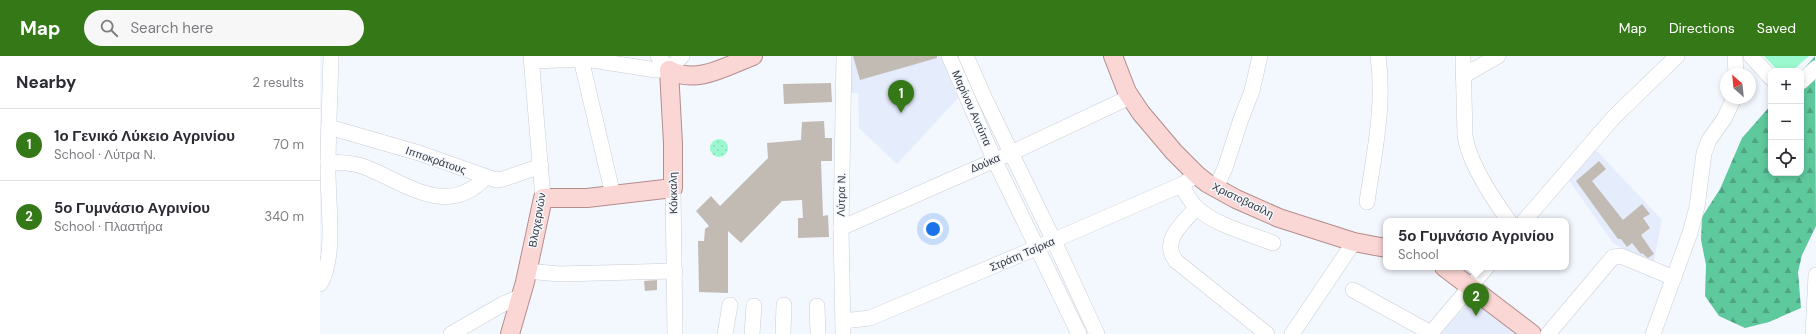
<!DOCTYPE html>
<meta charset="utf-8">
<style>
:root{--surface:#fff;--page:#f7f7f7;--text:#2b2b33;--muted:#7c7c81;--line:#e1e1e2;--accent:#347818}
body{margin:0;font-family:"DM Sans",sans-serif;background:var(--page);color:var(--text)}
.controls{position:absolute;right:12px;top:12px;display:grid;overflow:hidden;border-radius:8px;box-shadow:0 2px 6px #0003}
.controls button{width:36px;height:36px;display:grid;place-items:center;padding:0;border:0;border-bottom:1px solid var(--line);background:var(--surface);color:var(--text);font:20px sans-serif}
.compass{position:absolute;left:1400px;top:12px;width:36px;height:36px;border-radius:50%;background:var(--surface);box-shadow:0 2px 6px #0003;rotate:333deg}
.you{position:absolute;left:613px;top:173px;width:14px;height:14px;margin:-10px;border:3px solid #fff;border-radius:50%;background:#1a73e8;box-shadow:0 0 0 6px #1a73e833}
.badge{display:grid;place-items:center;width:26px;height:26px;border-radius:50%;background:var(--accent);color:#fff;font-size:13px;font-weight:700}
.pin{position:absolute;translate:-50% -33px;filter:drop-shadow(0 1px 2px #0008)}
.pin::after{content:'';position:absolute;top:21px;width:14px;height:12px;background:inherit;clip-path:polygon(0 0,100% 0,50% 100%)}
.popup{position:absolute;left:1063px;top:162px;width:186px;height:52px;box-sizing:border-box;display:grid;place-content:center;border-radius:8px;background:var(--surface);filter:drop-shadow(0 1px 3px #0005);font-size:13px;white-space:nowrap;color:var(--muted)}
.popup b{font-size:15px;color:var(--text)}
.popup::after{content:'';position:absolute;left:50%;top:100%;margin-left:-8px;border:8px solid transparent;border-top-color:var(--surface)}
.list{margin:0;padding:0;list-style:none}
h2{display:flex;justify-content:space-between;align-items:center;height:52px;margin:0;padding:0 16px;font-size:17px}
h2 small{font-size:13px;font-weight:400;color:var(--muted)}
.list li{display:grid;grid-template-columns:26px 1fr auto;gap:12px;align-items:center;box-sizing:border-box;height:72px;padding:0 16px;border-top:1px solid var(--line)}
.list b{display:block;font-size:15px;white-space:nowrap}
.list p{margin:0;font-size:13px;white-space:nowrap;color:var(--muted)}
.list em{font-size:13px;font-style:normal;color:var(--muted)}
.icon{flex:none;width:22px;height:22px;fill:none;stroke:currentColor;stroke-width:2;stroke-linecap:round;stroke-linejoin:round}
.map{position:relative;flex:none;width:1496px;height:278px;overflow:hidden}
header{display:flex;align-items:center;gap:24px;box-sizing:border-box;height:56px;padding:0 20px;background:var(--accent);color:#fff}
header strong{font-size:19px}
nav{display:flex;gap:22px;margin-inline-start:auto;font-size:14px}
.search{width:280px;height:36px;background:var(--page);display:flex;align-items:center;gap:10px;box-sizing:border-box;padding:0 14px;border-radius:22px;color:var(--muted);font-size:15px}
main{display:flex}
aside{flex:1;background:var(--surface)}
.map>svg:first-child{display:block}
.built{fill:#e5ecfc}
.grass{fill:url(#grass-dots)}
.forest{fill:url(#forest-firs)}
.pitch{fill:#9bf9cf}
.building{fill:#c2bbb4}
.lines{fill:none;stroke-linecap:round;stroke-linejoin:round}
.minor-casing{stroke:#c9cdd5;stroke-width:16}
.major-casing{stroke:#b38d8c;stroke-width:20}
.minor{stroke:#fff;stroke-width:15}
.major{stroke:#fad6d4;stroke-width:18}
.labels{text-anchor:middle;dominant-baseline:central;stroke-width:3;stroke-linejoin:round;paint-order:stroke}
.street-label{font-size:11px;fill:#37393c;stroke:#f3f7fe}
</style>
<header>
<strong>Map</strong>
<div class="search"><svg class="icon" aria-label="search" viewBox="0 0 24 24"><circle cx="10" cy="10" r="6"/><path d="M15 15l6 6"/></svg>Search here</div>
<nav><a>Map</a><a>Directions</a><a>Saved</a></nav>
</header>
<main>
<aside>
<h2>Nearby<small>2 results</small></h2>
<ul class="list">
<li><span class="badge">1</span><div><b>1ο Γενικό Λύκειο Αγρινίου</b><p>School · Λύτρα Ν.</p></div><em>70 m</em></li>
<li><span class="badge">2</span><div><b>5ο Γυμνάσιο Αγρινίου</b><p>School · Πλαστήρα</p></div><em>340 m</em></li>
</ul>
</aside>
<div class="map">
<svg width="1496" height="278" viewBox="0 0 1496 278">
<defs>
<pattern id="grass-dots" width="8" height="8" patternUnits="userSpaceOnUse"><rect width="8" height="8" fill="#9bf9cf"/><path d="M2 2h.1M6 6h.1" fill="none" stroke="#86d6b3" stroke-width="1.8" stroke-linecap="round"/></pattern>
<pattern id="forest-firs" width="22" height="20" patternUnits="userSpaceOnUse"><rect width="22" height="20" fill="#5ec99d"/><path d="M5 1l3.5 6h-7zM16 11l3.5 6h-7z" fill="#4ea481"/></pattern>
</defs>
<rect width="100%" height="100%" fill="#f3f7fe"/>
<g class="built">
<polygon points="528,0 620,0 638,42 577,108 539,72 538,37 529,37"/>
<polygon points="1274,92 1342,164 1333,209 1293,187 1249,124"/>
<polygon points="1154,242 1199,278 1119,278"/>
</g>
<circle class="grass" cx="399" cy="92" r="9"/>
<polygon class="forest" points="1495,0 1496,170 1482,199 1478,216 1481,252 1449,266 1425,272 1399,260 1385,240 1386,209 1381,184 1382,161 1400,133 1422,82 1451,49 1451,117 1481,117 1481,16"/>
<polygon class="pitch" points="1444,0 1489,0 1472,15 1458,15"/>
<g class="building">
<polygon points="533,0 617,0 617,2 540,24"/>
<polygon points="511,27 512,46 464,48 463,28"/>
<polygon points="504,65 505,82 512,82 512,105 501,105 503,160 508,159 509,181 478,182 478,162 483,162 482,144 462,145 421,187 408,175 408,237 379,236 378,185 384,185 385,173 389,170 376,155 391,140 400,150 448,102 447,87 481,84 482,66"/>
<polygon points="1279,105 1286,113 1272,125 1303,164 1322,148 1330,158 1323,162 1330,172 1321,179 1334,198 1328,202 1322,197 1321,198 1312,187 1307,191 1301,183 1298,183 1256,125"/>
<polygon points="337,224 337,234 325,235 324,225"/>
</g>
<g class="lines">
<defs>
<g id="minor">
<polyline points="211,0 223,142"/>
<polyline points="338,0 349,14"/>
<polyline points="629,0 674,103 759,278"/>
<polyline points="646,0 665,43 734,185 777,278"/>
<path d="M1143,0L1145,80C1149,107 1173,143 1189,165"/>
<polyline points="1415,0 1416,18"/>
<polyline points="1431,0 1451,22"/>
<polyline points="261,3 293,139"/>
<polyline points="211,5 266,3 336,14 349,14"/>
<polyline points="349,14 362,0"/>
<polyline points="1143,20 1178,0"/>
<polyline points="1481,26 1496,12"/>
<polyline points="9,71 99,97 176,124 183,123 221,110"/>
<path d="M8,106C20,107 33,106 45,111C85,127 127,162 165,122"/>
<path d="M861,129C866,136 870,146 877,152C895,169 930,178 953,187"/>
<polyline points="353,132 355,278"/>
<polyline points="896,132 905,112 921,63 932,35 940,0"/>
<path d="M1047,146C1054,98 1065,49 1058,0"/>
<path d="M876,152C863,167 840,185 856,205L947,278"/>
<polyline points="1204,165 1294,61 1357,0"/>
<polyline points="521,172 691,97 810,41"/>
<polyline points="207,215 239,218 355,215"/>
<path d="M0,228C16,203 8,147 8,116C8,78 10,39 11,0"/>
<polyline points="1033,234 1111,277"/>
<polyline points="497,250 498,278"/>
<polyline points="523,265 550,262 716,192 861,129 877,119"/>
<polyline points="131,278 183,248 202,240"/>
<polyline points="405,278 410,249"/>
<polyline points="432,278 434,250"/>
<polyline points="463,278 464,249"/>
<polyline points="523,278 521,172 524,0"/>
<polyline points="972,278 1034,186"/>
<polyline points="1110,278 1167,211"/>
<polyline points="1228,278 1293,201 1301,200 1354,222"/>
<polyline points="1333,278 1370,177 1377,151 1384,97 1389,84 1404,63 1414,42"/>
<polyline points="1493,278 1496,219"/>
</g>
<g id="major">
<polyline points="793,0 807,36 821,57 854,96 877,119 887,127 916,143 959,162 1034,186 1066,192"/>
<path d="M349,14C377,29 406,10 433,0"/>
<polyline points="1124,211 1212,278"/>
<polyline points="190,278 205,226 223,142 267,142 353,132 353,88 349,14"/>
</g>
</defs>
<use href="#minor" class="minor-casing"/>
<use href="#major" class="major-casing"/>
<use href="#minor" class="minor"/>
<use href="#major" class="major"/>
</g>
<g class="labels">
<g class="street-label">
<text transform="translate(652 52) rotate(66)">Μαρίνου Αντύπα</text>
<text transform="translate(116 104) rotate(19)">Ιπποκράτους</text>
<text transform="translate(665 107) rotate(-23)">Δούκα</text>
<text transform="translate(353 137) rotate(-91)">Κόκκαλη</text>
<text transform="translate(521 139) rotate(-89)">Λύτρα Ν.</text>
<text transform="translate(923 144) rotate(26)">Χριστοβασίλη</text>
<text transform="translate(217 164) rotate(-80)">Βλαχερνών</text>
<text transform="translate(702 198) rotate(-23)">Στράτη Τσίρκα</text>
</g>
</g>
</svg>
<div class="controls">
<button>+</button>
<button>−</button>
<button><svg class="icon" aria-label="locate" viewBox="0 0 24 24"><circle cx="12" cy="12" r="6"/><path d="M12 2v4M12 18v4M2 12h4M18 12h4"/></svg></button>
</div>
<svg class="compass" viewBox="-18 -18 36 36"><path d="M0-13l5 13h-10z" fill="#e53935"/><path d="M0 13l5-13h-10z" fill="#7c7c81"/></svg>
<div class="you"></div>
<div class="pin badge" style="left:581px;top:57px">1</div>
<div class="pin badge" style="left:1156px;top:260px">2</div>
<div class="popup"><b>5ο Γυμνάσιο Αγρινίου</b>School</div>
</div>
</main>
